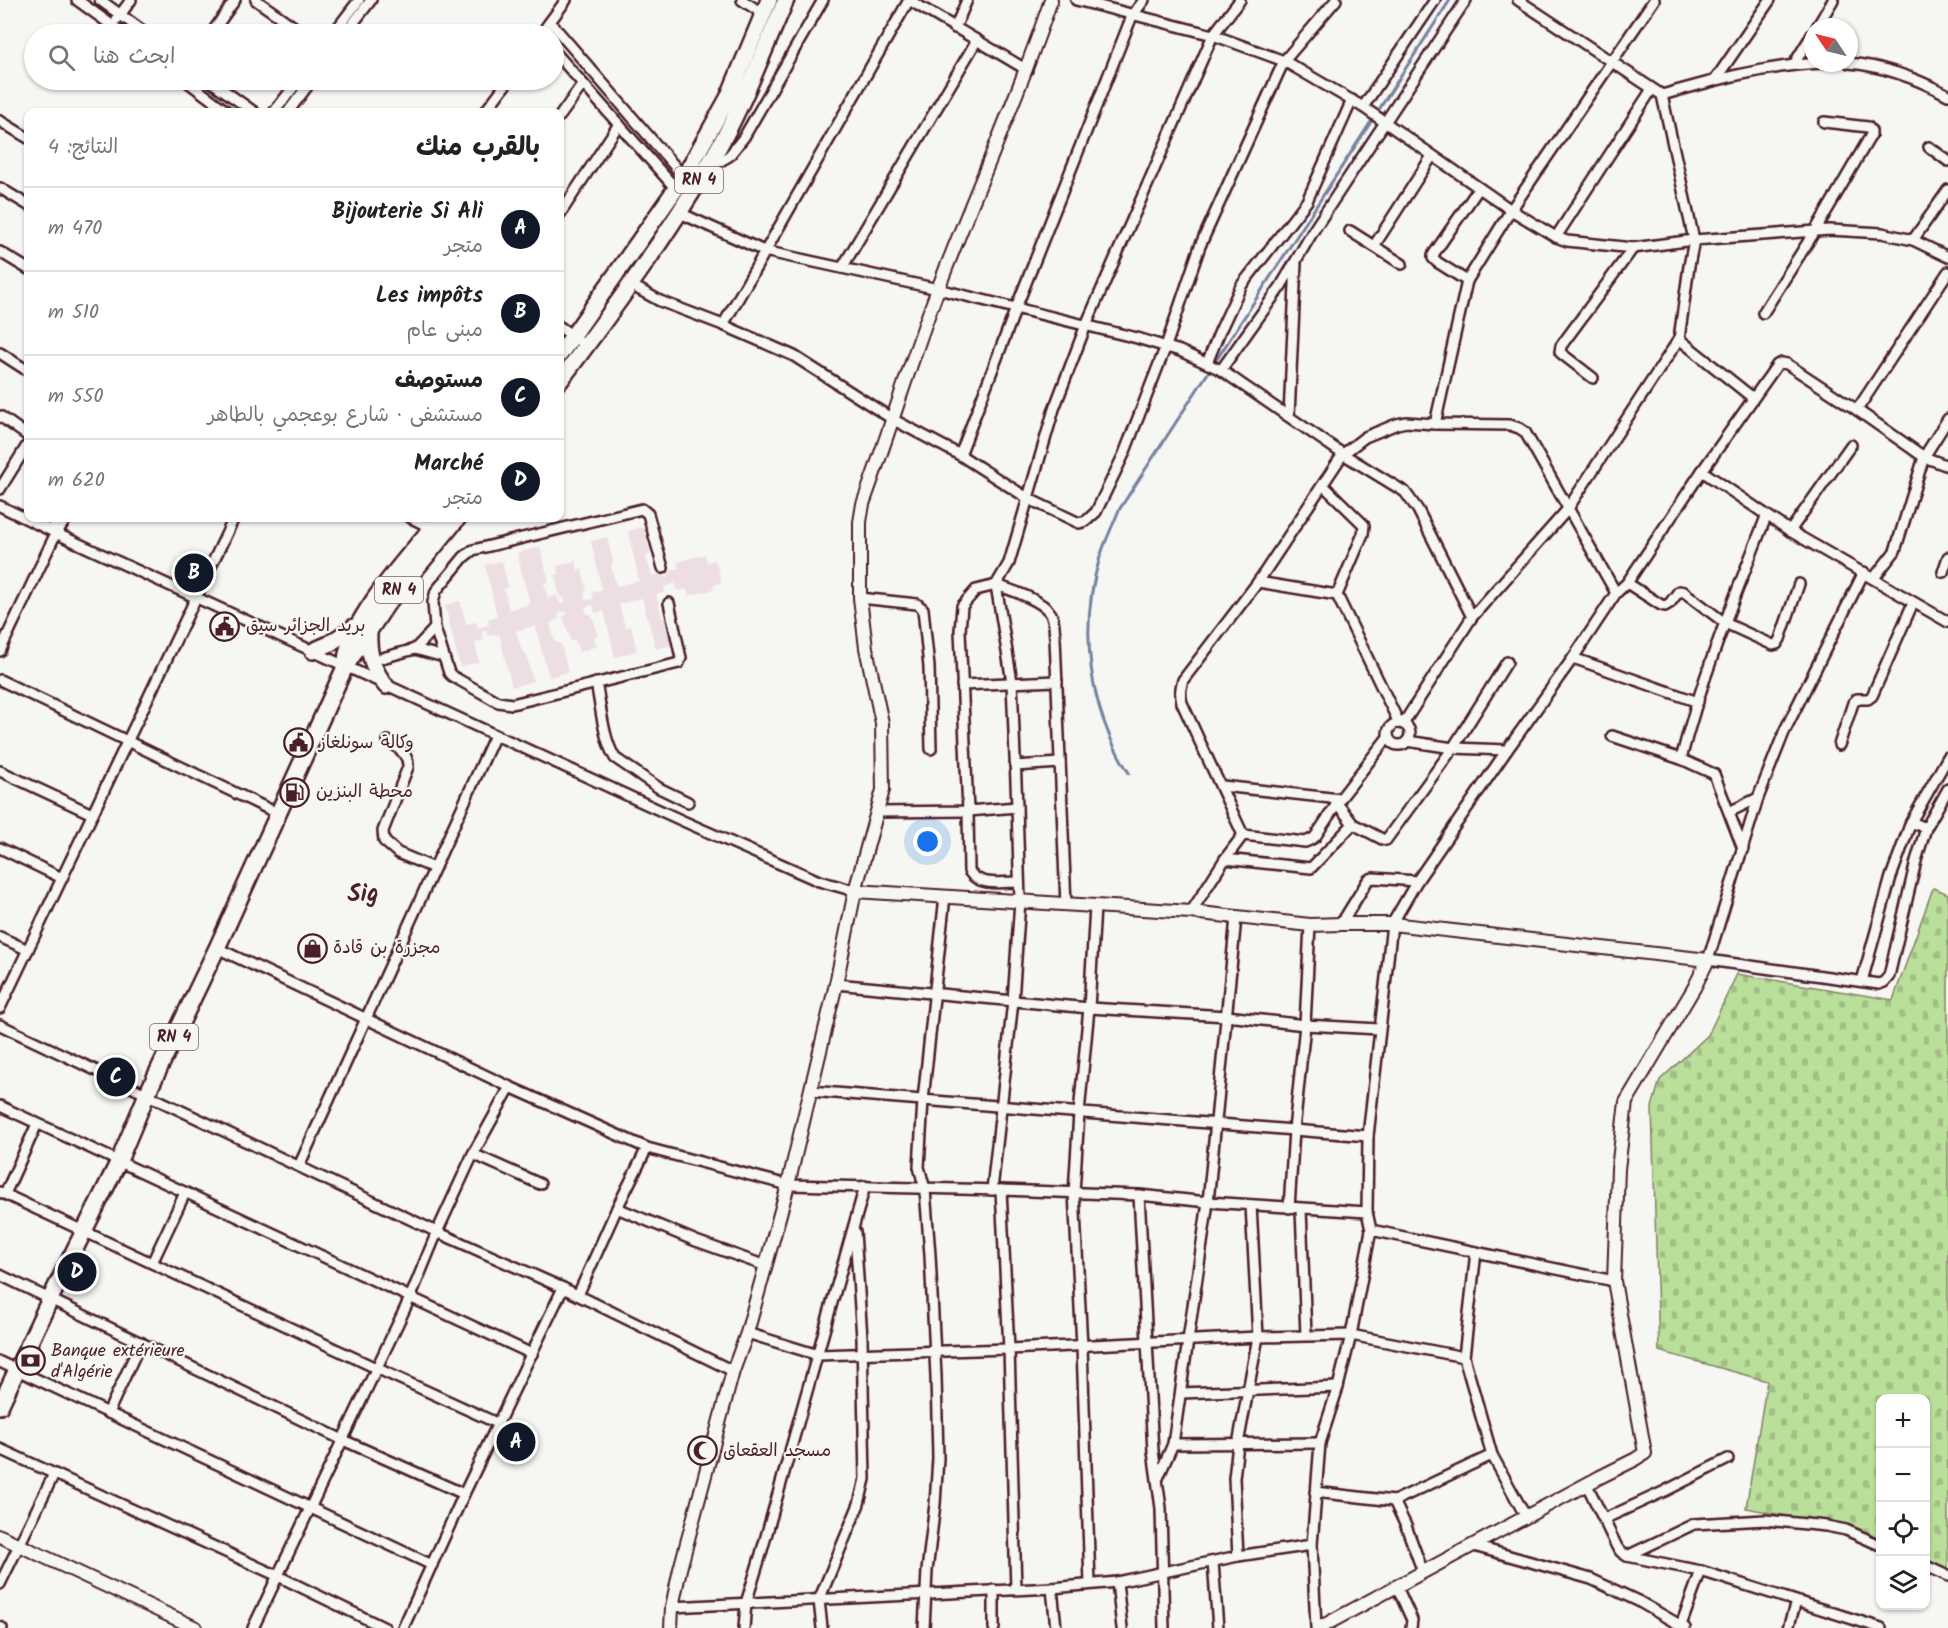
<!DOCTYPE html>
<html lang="ar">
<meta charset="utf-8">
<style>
:root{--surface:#fff;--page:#f2f2f2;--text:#222;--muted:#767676;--line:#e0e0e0;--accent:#111827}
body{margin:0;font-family:Kalam,"Playpen Sans Arabic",sans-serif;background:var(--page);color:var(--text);direction:rtl}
.controls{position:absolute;right:18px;bottom:18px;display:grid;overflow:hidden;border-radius:12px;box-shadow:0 2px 4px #0004}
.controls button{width:54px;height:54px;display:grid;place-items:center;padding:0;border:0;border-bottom:2px solid var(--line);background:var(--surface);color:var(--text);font:30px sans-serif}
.compass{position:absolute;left:1804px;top:18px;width:54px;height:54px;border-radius:50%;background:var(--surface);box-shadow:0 2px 4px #0004;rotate:305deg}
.you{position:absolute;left:928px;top:842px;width:21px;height:21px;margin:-15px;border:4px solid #fff;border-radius:50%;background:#1a73e8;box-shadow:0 0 0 9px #1a73e833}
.badge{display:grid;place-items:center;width:39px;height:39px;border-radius:50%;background:var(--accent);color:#fff;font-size:20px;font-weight:700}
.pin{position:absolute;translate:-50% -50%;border:3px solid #fff;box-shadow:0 2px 6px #0006}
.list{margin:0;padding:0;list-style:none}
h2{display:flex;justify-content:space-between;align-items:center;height:78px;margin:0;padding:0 24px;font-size:26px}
h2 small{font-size:20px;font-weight:400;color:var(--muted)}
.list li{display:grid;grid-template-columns:39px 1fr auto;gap:18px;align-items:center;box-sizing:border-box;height:84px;padding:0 24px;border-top:2px solid var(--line)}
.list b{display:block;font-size:22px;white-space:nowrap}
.list p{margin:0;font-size:20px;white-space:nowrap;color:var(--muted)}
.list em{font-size:20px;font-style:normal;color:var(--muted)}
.icon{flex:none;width:33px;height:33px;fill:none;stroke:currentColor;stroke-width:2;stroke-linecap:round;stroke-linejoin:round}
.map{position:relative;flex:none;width:1948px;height:1628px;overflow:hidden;direction:ltr}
.search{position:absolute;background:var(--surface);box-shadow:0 2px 4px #0004;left:24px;top:24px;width:540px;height:66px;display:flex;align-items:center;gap:15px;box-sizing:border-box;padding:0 21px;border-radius:33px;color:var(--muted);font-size:22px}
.panel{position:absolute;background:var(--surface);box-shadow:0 2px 4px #0004;left:24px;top:108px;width:540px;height:414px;border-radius:12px;direction:rtl}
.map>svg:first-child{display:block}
.built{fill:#eddee3}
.cemetery{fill:url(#cemetery-stones);stroke:#827f62;stroke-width:1.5}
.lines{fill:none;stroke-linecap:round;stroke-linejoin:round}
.stream{stroke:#7581a0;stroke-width:3}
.minor-casing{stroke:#4a1f2b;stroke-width:14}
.tertiary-casing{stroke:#4a1f2b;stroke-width:16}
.primary-casing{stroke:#4a1f2b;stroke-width:20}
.minor{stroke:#f6f6f2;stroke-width:9}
.tertiary{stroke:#f6f6f2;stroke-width:12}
.primary{stroke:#f6f6f2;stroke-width:15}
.labels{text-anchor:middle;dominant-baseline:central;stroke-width:4.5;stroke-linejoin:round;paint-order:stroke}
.shield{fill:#f6f6f2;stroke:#7e6067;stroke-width:1.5}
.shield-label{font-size:16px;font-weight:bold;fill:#4a1f2b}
.poi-label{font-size:18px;fill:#4a1f2b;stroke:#f6f6f2;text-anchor:start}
.district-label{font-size:24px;font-weight:bold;fill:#4a1f2b;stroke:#f6f6f2}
</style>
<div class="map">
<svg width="1948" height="1628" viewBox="0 0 1948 1628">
<defs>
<pattern id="cemetery-stones" width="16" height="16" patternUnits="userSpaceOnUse" patternTransform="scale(1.5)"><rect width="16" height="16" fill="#b9df9a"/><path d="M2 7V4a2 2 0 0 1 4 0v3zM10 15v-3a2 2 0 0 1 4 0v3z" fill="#a1bf85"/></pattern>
</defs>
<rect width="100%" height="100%" fill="#f6f6f2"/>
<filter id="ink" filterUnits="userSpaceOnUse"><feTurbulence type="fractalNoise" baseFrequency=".0167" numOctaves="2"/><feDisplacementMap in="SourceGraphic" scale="12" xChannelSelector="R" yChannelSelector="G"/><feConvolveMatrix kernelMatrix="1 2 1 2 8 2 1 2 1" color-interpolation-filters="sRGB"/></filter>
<g filter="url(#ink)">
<polygon class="built" points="644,527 650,554 646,557 652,576 664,573 665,578 669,577 668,572 679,568 677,562 705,554 707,562 715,560 722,582 713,585 714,589 689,596 687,589 677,591 675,583 664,587 665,592 656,595 662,617 667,620 673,645 656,649 642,598 619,604 625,627 631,626 637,651 615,657 604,611 595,613 593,605 585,607 587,614 591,614 599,635 594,637 597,646 579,652 575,640 571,641 563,616 567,615 566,611 559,613 558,619 550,623 555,642 561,644 568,672 549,677 535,626 516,631 522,651 526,653 533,681 512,687 499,634 488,636 486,630 482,631 484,640 475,642 479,662 460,667 445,605 460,601 466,624 476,622 478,628 489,625 488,619 497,616 485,565 502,561 508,587 504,590 509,610 530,604 517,553 540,547 549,582 544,583 548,598 557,595 560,604 565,603 564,598 560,597 555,575 559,574 557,566 576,561 578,570 582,569 587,592 584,593 585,600 593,599 592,592 602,590 591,541 607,537 613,562 611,565 616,586 639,581 628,531"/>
<polygon class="cemetery" points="1933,888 1948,894 1948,1573 1926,1563 1926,1398 1880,1398 1880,1541 1855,1529 1746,1508 1767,1381 1659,1351 1652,1107 1660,1080 1708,1035 1737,974 1893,1000"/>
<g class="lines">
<path class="stream" d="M1129,773C1089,710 1078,629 1100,557C1105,541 1113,525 1119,510L1450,0"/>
<defs>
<g id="minor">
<polyline points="77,0 124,34"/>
<polyline points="100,0 147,34"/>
<polyline points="256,0 304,34"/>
<polyline points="742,0 763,14"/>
<polyline points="909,0 1027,70"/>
<polyline points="1076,0 1213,35 1284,61 1363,107 1511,210 1556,237 1567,241 1633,248 1694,240 1830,230 1882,233 1913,240 1948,257"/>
<polyline points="117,19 131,0"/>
<polyline points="550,22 684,177"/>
<polyline points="1817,27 1833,0"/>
<polyline points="955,28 967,0"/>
<polyline points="211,34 235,0"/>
<polyline points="333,34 359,0"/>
<polyline points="345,34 371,0"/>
<polyline points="541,34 566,0"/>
<polyline points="554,51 676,189"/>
<path d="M1849,63C1885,66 1916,78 1948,95"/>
<polyline points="1794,64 1813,33"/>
<polyline points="185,80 228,112"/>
<polyline points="209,80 254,112"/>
<polyline points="1715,80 1770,0"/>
<path d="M1662,95C1715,80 1768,65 1823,63"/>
<polyline points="1363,107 1435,0"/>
<polyline points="274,112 299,80"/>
<polyline points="288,112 312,80"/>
<polyline points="485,112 509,80"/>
<polyline points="560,116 583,84"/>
<polyline points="0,121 28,138"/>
<polyline points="1929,147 1948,161"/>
<polyline points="710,167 729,156 744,137 823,0"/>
<polyline points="0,188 28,205"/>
<polyline points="680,213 764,251 938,289 1137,338 1180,351 1221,370 1343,454 1405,492 1418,510 1472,617"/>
<polyline points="560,214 619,124"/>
<polyline points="1350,231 1402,264"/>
<polyline points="1556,237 1652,89"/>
<polyline points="1913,240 1948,190"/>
<polyline points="1374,246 1432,156"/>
<polyline points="0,252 28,269"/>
<polyline points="842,268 977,40"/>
<polyline points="1467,281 1437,262 1433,258 1433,255 1479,188"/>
<polyline points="631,285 660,301 723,325 794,356 894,420 960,455 1029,499 1079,523 1086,521 1096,512 1124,454 1166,346 1200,246 1278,74 1284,61 1336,0"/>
<polyline points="1763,313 1815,231 1871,135 1871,131 1868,127 1824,122"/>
<polyline points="723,325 909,0"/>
<polyline points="560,327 586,346"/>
<polyline points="1679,339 1753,398"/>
<polyline points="0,353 28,371"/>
<polyline points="1207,363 1220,331 1241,286 1307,201 1352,100"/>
<polyline points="1221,370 1281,286 1315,228 1466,0"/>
<polyline points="1593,378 1562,354 1560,352 1561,346 1633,248"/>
<polyline points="1857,410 1948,272"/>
<polyline points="0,416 28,436"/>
<polyline points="1289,416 1296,263"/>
<polyline points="1435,424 1467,281 1511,210 1654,0"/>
<polyline points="960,455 1016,308 1132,16 1144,0"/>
<polyline points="1702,471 1790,531 1948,622"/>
<polyline points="1323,485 1364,525 1363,534 1337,595"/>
<polyline points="0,489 28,444"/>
<polyline points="0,506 64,537 683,821 819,881 855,891"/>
<polyline points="55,518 53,522 56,533"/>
<polyline points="411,518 432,528"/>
<polyline points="1790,531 1851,445"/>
<polyline points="663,568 648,514 642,509 473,550 464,557 436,591 433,602 435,628 449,673 452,676 498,702 512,704 679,663 681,658 669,603"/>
<polyline points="1864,572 1785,730 1758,798 1708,960 1879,984 1884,982 1889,976 1916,861 1926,828 1948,789"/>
<polyline points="1943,572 1948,557"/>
<polyline points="1874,578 1895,551 1924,457 1948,419"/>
<polyline points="1258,582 1337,595 1399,723"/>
<polyline points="1627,583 1661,605 1665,606 1670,603 1679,591 1684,592 1725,623 1773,645 1777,644 1780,639 1799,584"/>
<polyline points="860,598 917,604 923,609 929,667 931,749"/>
<polyline points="415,649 444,657"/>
<polyline points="0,651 56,533 67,518"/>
<polyline points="1573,658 1698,702"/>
<polyline points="371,661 415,649 435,628"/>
<polyline points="0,680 279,814"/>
<path d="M596,683C601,706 603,739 615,758L659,788L688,802"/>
<polyline points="962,685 1057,681"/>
<circle cx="1399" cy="734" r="11"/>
<polyline points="1403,724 1472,617 1567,510 1679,339 1689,266 1694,240 1662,95 1518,0"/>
<polyline points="1612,736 1681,759"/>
<path d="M388,741C398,748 409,754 408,767L383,831L384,841L398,853L434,868"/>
<polyline points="1407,741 1453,748 1507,750"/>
<polyline points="1839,745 1853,703 1857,699 1868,699 1872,696 1913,603"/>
<polyline points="1015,766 1060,763"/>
<polyline points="0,771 92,814"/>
<polyline points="1222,786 1340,799"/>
<path d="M1017,807L1012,682L996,585C1011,590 1043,600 1051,614C1055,621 1054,631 1055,638L1066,905"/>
<polyline points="878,812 968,811 1017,807 1020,901 1013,1001 992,1190"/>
<polyline points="1729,812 1758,798"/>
<polyline points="1911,822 1948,757"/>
<polyline points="1353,824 1382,839 1386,840 1453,748 1507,662"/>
<path d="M1243,835L1182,703C1180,694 1180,689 1183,680L1258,582L1343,454L1365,437L1397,424L1406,422L1435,424L1510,425L1519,428L1525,432L1616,593"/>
<polyline points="0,848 62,878"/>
<path d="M1743,849L1714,774L1681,759C1702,676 1735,596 1766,517"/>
<polyline points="1225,859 1311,868 1353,824 1337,803"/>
<path d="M1019,882C1002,882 979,887 969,871L968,811L960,631L962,606L976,590L996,585L1009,563L1054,409L1086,325L1213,35L1240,0"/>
<polyline points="1191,912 1225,859 1243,835 1305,842 1310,840 1315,837 1340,799 1388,737"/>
<polyline points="1341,924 1368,880 1373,878 1417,881"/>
<polyline points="0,937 28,950"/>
<polyline points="217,948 510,1087 647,1148 788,1185 1001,1190 1139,1195 1208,1202 1367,1212"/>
<polyline points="1862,981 1891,877 1911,822 1926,828"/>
<polyline points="836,984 1089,1008 1227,1016 1305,1025 1379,1029"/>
<polyline points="0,1008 234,518"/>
<polyline points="0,1025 437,1232 563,1288 733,1371"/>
<polyline points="810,1091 1368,1136"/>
<polyline points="0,1106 532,1354"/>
<polyline points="473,1154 540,1184"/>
<polyline points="299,1166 495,735"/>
<polyline points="1001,1190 1009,1349 1016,1589"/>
<polyline points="0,1192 376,1368 499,1424"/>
<polyline points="5,1194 37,1124"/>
<polyline points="1139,1195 1153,1451 1161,1508 1164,1628"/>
<polyline points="617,1208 696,1241 766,1266"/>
<polyline points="1289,1208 1294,1130 1305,1025 1310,925"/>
<polyline points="1301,1209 1306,1335"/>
<polyline points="1371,1230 1614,1281"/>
<polyline points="1476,1252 1464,1357 1492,1455 1526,1517"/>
<polyline points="152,1263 185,1193"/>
<polyline points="0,1275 343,1440 464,1494"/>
<polyline points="578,1295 617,1208 647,1148"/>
<polyline points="747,1333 818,1355 1009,1349 1258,1337 1351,1335 1464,1357"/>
<polyline points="0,1362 432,1565"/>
<polyline points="1181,1393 1338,1387"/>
<polyline points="108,1413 141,1342"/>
<polyline points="1173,1444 1320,1443"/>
<polyline points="0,1449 278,1576 385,1628"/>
<polyline points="1158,1478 1173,1444 1208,1202 1236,918"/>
<polyline points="1587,1485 1617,1547 1621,1552 1627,1556 1701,1571 1881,1628"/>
<polyline points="1315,1492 1394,1501 1492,1455"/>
<polyline points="1394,1501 1406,1526 1423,1572"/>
<polyline points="1604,1519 1665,1491 1728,1459"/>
<polyline points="1474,1546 1591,1579 1638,1601 1685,1628"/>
<polyline points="1238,1556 1234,1478 1238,1444 1258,1337 1251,1205"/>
<polyline points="1627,1556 1694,1524 1765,1520 1826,1526 1846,1530 1880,1545"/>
<polyline points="1213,1562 1218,1628"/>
<polyline points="1926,1566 1948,1576"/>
<polyline points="1117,1582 1122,1628"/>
<polyline points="0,1584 54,1474"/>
<polyline points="1090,1584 1082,1346 1074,1193 1079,1113 1089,1008 1095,907"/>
<polyline points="1397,1587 1412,1620 1411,1628"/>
<polyline points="1052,1588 1056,1628"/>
<polyline points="994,1590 994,1628"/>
<polyline points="672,1607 1052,1588 1117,1582 1238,1556 1312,1545"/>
<polyline points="1681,1625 1701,1571"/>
<polyline points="0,1627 2,1628"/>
<polyline points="253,1628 410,1298 437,1232 473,1154 510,1087"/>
<polyline points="403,1628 464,1494 563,1288"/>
<polyline points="744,1628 746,1603 761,1554 865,1186"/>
<polyline points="822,1628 819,1600 859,1504 865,1479 862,1338 855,1232"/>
<polyline points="924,1628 927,1571 935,1504 938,1458 936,1376 930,1255 925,1189 919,1167 923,1100 945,896"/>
<polyline points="1316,1628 1312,1545 1320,1443 1338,1387 1351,1335 1371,1230 1367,1212 1368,1136 1392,924 1417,881 1507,750 1573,658 1616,593 1627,583 1702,471 1777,365 1782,363 1787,364 1857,410 1924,457 1948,466"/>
<polyline points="1788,1628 1796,1602"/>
</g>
<g id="tertiary">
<polyline points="855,891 1191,912 1310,925 1341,924 1392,924 1708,960 1694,988 1626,1102 1618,1169 1614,1281 1645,1453 1636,1459 1600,1477 1319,1628"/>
<polyline points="0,1536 196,1628"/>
<path d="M671,1628L672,1607L680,1569L733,1371L747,1333L788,1185L836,984L855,891L883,790L882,723L866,648L860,598V522L863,504C889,433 911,360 938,289C975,192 1018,98 1051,0"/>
</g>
<g id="primary">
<polyline points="560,354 684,177 728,98 769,0"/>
<path d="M560,381C619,302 678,222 726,134C749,90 766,45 786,0"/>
<path d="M369,631C368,653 372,669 386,686"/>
<polyline points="313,651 329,644 354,627"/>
<path d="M346,661C348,620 413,551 440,518"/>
<polyline points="0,1406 50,1299 118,1163 147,1094 217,948 345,667 387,604 458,518"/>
</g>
</defs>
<use href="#minor" class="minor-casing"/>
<use href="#tertiary" class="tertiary-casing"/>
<use href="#primary" class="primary-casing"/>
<use href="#minor" class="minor"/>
<use href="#tertiary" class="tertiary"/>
<use href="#primary" class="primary"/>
</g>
</g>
<defs>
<symbol id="civic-ring" viewBox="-11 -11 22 22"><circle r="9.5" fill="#f6f6f2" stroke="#4a1f2b" stroke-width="1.5"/><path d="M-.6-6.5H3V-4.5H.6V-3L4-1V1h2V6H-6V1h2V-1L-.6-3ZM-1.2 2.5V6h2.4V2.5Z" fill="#4a1f2b"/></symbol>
<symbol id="fuel-ring" viewBox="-11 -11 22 22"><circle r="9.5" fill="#f6f6f2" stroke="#4a1f2b" stroke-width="1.5"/><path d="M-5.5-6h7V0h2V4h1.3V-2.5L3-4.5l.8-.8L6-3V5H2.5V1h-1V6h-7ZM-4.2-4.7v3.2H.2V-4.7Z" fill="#4a1f2b"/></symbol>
<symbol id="shop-ring" viewBox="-11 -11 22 22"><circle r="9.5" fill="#f6f6f2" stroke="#4a1f2b" stroke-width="1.5"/><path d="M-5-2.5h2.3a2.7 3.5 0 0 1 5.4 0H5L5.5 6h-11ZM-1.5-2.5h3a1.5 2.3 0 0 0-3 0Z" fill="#4a1f2b"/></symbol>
<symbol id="bank-ring" viewBox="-11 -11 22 22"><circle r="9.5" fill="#f6f6f2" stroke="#4a1f2b" stroke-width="1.5"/><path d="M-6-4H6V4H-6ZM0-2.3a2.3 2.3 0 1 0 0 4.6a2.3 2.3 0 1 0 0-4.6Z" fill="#4a1f2b"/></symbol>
<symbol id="mosque-ring" viewBox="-11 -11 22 22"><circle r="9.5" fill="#f6f6f2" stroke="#4a1f2b" stroke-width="1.5"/><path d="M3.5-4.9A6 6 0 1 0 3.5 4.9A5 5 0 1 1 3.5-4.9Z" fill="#4a1f2b"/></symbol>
</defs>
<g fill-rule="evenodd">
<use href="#civic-ring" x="208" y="610" width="33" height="33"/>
<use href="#civic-ring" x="282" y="726" width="33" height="33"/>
<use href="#fuel-ring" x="278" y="776" width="33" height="33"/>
<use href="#shop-ring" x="296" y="932" width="33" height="33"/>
<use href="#bank-ring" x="14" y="1344" width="33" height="33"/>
<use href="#mosque-ring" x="686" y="1434" width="33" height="33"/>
</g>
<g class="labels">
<g class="shield">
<rect x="675" y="167" width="48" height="26" rx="4.5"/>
<rect x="375" y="577" width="48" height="26" rx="4.5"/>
<rect x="150" y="1024" width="48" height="26" rx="4.5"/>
</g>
<g class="shield-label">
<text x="699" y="180">RN 4</text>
<text x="399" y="590">RN 4</text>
<text x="174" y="1037">RN 4</text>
</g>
<g class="poi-label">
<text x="246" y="626">بريد الجزائر سيق</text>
<text x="319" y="743">وكالة سونلغاز</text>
<text x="316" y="792">محطة البنزين</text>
<text x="333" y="948">مجزرة بن قادة</text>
<text x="51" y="1351">Banque extérieure<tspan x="51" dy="21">d'Algérie</tspan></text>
<text x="723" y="1451">مسجد العقعاق</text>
</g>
<g class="district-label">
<text x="363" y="894">Sig</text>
</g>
</g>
</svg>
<div class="controls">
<button>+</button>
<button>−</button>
<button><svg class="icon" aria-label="locate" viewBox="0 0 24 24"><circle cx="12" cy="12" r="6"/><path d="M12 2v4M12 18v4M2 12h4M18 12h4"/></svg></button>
<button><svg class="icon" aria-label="layers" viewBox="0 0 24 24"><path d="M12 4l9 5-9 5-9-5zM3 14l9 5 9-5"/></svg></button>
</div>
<svg class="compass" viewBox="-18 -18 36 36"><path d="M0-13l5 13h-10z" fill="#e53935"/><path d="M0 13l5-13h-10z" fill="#767676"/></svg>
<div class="you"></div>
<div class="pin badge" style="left:516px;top:1442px">A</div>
<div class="pin badge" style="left:194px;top:573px">B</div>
<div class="pin badge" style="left:116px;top:1077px">C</div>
<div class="pin badge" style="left:77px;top:1272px">D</div>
<div class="search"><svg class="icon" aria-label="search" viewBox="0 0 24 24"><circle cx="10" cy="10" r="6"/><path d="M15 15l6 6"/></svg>ابحث هنا</div>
<section class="panel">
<h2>بالقرب منك<small>النتائج: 4</small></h2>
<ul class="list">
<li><span class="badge">A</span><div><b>Bijouterie Si Ali</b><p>متجر</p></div><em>470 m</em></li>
<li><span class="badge">B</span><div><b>Les impôts</b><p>مبنى عام</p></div><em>510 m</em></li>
<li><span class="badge">C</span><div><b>مستوصف</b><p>مستشفى · شارع بوعجمي بالطاهر</p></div><em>550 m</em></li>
<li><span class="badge">D</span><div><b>Marché</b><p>متجر</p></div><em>620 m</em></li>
</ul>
</section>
</div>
